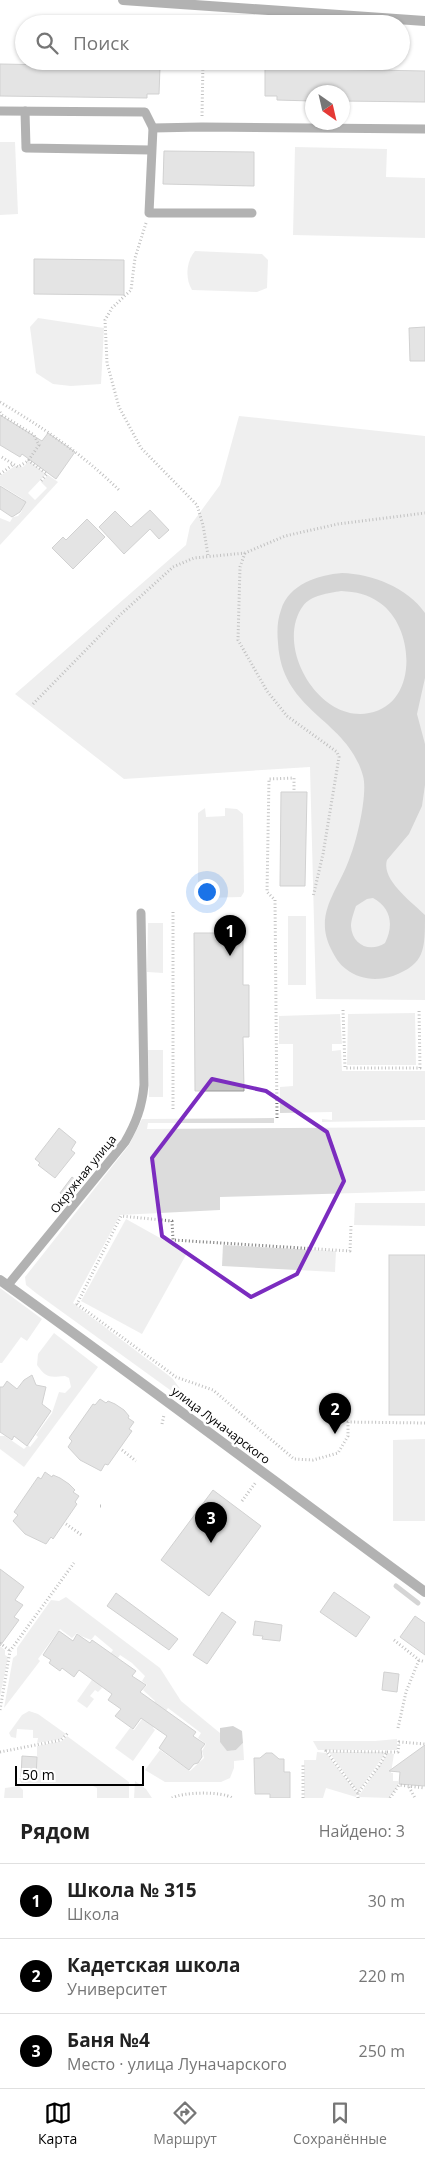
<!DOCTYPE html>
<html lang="ru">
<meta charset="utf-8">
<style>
:root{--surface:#fff;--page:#f6f6f6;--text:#222;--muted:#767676;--line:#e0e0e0;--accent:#000}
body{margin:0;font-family:"Open Sans",sans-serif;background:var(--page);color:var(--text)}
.compass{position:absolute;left:305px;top:85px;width:45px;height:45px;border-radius:50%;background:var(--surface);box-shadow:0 1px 4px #0004;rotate:146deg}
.scale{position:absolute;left:15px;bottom:12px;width:129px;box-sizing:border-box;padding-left:5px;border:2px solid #000;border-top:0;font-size:14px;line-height:18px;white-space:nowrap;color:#000;-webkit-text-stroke:4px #fff;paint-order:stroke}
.you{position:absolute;left:206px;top:891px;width:18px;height:18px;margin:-12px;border:4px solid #fff;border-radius:50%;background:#1a73e8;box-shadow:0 0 0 8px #1a73e833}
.badge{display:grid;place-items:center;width:32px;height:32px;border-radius:50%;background:var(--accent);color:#fff;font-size:16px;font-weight:700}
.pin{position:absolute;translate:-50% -41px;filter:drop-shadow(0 1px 2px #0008)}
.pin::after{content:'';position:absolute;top:26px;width:18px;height:15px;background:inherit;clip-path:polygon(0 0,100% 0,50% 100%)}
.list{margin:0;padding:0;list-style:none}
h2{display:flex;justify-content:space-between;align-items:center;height:65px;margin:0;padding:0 20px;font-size:21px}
h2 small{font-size:16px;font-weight:400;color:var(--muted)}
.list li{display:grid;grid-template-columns:32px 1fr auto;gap:15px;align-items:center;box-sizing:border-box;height:75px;padding:0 20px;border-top:1px solid var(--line)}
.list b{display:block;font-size:19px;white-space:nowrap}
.list p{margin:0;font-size:16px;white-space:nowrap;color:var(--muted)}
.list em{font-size:16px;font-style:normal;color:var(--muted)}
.icon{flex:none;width:28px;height:28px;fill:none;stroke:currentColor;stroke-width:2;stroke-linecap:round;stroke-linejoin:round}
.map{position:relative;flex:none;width:425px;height:1798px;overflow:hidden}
.search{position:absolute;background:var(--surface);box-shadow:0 1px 4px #0004;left:15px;right:15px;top:15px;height:55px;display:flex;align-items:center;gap:12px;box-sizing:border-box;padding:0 18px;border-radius:28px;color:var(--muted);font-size:19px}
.sheet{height:290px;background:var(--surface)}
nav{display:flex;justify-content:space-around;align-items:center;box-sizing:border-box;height:70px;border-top:1px solid var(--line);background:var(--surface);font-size:14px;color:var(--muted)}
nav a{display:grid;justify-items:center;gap:2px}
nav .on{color:var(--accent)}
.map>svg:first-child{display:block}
.green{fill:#dcdcdc}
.water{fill:#a3a3a3;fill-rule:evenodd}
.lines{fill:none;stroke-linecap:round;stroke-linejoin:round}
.stream{stroke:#a3a3a3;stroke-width:5}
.building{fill:#c4c4c4;stroke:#999}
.path{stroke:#777;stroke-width:3;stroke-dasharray:1 2.5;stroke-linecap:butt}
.service{stroke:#555;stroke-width:9}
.minor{stroke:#555;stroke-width:10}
.tertiary{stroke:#555;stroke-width:10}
.marked{fill:none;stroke:#7b2cbf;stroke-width:4;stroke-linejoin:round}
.labels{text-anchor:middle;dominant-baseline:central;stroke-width:5;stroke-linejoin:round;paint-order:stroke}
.street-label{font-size:12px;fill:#000;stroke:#fff}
</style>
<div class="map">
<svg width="425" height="1798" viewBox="0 0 425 1798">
<rect width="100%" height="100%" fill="#fff"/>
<g class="green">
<polygon points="0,142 15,142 18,214 0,215"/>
<polygon points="295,147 387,149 386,177 425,178 425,238 293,235"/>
<path d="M195,251L262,254L268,260L267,288L257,292L192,290C185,279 186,261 195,251Z"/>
<polygon points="38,318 104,328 101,384 71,386 53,384 36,373 30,327"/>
<polygon points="239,416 425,436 425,1000 316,999 310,767 124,779 15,694 186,545 190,526 220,485"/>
<polygon points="29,461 46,474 28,493 35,500 47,488 41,482 48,475 58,482 0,545 0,518 10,522 13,517 18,516 22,511 20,507 23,499 0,485 0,476 15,466 23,467"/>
<polygon points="205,808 206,817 225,816 225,808 237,809 243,814 244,892 241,897 203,898 198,892 198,813"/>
<rect x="288" y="916" width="18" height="69"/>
<polygon points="148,923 163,923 163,973 147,972"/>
<polygon points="415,1013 416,1065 347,1065 348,1014"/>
<polygon points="340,1014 342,1044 332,1044 332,1051 341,1050 342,1071 425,1071 425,1120 322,1122 322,1119 332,1120 332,1112 280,1113 280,1087 293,1086 293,1044 279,1044 279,1016"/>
<polygon points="148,1050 163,1050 163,1097 149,1097"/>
<polygon points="274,1118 274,1123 148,1123 147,1129 425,1127 425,1191 220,1197 220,1210 120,1215 73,1303 172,1378 195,1408 36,1293 26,1285 25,1277 129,1145 142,1119"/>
<polygon points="355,1203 425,1203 425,1226 354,1225"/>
<polygon points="126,1219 187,1253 142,1334 81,1301"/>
<polygon points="223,1245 336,1251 335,1272 222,1266"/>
<polygon points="0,1288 42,1319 27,1341 21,1337 2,1363 0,1363"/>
<path d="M54,1333L98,1367L24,1467L0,1449V1436H5L24,1449L28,1445L30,1447L38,1437L36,1435L52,1413L59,1392L65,1393L71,1387L69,1378L65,1376C50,1377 47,1379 37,1365L38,1354Z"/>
<polygon points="425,1439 425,1521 393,1521 393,1440"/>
<polygon points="66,1597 160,1668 181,1701 220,1733 220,1742 236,1750 243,1743 244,1760 234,1761 234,1768 230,1778 221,1782 165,1782 145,1770 160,1750 190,1771 204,1758 202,1751 206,1744 198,1738 201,1733 168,1708 153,1728 155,1730 133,1761 115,1748 130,1728 134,1730 155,1701 143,1690 147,1685 142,1681 145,1676 132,1663 120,1655 99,1684 102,1688 98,1692 95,1690 90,1696 94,1699 87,1708 77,1701 113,1650 95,1635 91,1640 81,1636 77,1633 72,1638 60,1629 38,1659 40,1661 4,1708 13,1658 17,1655 17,1648 51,1600 59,1601"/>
<polygon points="0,1646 5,1650 5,1655 8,1657 0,1697"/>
<polygon points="29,1711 38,1714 66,1734 61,1739 37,1743 38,1738 33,1738 33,1730 17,1729 16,1738 11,1737 9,1733 22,1715"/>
<polygon points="67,1736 129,1782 129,1798 97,1798 97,1788 89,1784 21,1783 19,1778 37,1778 37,1746 62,1741"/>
<polygon points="397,1739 397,1750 318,1750 313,1741 375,1741"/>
<polygon points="317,1752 326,1753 357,1793 356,1797 326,1788 323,1798 304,1798 304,1760 316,1760"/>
<polygon points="329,1752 384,1752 385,1754 358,1792"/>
<polygon points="388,1753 394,1754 391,1773 393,1773 393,1781 398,1781 398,1786 389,1798 358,1797"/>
<polygon points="135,1781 146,1789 152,1798 134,1798"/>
<polygon points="19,1786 23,1790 23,1798 4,1798 5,1788"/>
</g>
<g class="water">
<path d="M342,573C372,574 407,587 425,613V678L417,714L425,744V785L422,806L409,834L387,860C381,880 412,902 425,915C425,950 425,964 393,976C377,981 360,980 346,969C339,964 335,957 331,949C313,913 339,890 350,857C357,840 368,793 363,776C347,718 282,713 278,643C277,632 277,621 281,610C289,584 318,575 342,573ZM341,591C356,592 368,594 380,603C415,627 419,704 369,713C319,723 274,646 303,606C311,595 329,593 341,591ZM373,898C391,908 394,925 385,943C370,953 352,945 351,926C351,920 354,912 356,906L367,899Z"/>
<polygon points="233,1726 242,1731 243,1743 236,1750 227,1751 220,1742 220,1728"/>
</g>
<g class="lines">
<polyline class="stream" points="396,1586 418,1603"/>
</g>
<g class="building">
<polygon points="0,64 160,67 159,94 147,94 147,98 0,96"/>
<polygon points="265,68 425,71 425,102 342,101 342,92 312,92 312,101 277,100 277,96 265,96"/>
<polygon points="164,151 254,152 254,186 163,184"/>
<polygon points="34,259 124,260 124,295 34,294"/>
<polygon points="425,327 425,361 410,361 409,328"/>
<polygon points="0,415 42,441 48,433 75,452 56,479 22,454 20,457 0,445"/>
<polygon points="0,486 26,502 20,512 12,517 0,509"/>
<polygon points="150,510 169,530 159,539 150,529 124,554 99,527 115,511 131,527"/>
<polygon points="87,519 105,537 73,569 52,548 63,537 66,540"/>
<polygon points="281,792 307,792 305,886 280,886"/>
<polygon points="194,933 243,933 243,985 249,985 249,1037 243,1037 244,1091 195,1091"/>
<polygon points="59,1128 76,1142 71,1150 75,1153 55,1178 38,1165 40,1163 35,1159"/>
<polygon points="72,1177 82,1185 70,1200 60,1193"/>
<rect x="389" y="1255" width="36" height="160"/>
<polygon points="32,1375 36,1385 46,1387 42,1404 51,1411 27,1446 14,1436 12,1440 0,1432 0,1387 3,1387 7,1381 17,1389 24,1380"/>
<polygon points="100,1399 106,1403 108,1401 115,1404 124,1410 129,1416 128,1418 134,1422 129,1429 132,1431 108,1465 105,1464 101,1471 80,1460 68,1447 72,1441 69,1438 93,1404 95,1405"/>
<polygon points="45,1472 52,1477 53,1475 60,1478 69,1484 75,1490 73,1492 79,1496 75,1502 77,1504 53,1539 51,1537 46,1544 25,1534 13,1521 18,1515 14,1512 38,1477 41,1479"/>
<polygon points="213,1490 261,1526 209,1596 161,1560"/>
<polygon points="0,1569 24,1587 15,1600 23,1605 14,1617 19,1620 0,1646"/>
<polygon points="334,1592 370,1617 356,1637 320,1612"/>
<polygon points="116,1593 178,1639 169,1650 107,1606"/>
<polygon points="222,1612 236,1622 207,1664 193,1655"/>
<polygon points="415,1616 425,1623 425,1655 400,1637"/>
<polygon points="255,1621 282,1625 280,1641 262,1639 263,1636 253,1635"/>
<polygon points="59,1631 73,1641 77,1634 90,1643 92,1640 136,1671 132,1676 146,1685 140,1692 196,1732 193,1736 205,1744 201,1749 202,1757 198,1763 194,1764 189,1770 159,1748 167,1736 141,1718 133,1729 115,1716 121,1709 108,1700 112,1694 79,1670 74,1677 62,1668 60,1671 49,1663 51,1660 43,1655"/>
<polygon points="384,1672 399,1674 397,1692 382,1690"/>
<polygon points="425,1745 425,1786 399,1784 400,1772 389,1771"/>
<polygon points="266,1753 272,1753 279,1759 284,1759 284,1772 290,1772 290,1798 270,1798 270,1794 255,1794 254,1758 260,1758"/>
<polygon points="22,1756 37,1757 36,1778 21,1777"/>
</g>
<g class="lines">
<g class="path">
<polyline points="202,116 203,61"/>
<polyline points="146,223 135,258 131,290 112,308 105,320 107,363 119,407 141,448 197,505 203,525 208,555"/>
<path d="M0,402C45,429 81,453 119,490"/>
<polyline points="0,412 2,415 34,435 39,445 28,461 18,467 0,456"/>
<polyline points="28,460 47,474 41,481"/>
<polyline points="0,474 14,464"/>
<polyline points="245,553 240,567 238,640 267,691 287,716 337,752 339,757 323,854 313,897"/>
<polyline points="33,704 120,615 173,567 194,558 245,553 285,536 338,524 425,513"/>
<polyline points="173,912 173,1111"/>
<polyline points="343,1010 345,1068 420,1068 419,1009"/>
<polyline points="277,1118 275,900 267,892 269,779 294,778 294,792"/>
<polyline points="351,1226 350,1251 173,1240 172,1221 121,1216 77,1304 176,1377 213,1390 294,1459 313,1460 338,1453 348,1436 348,1422 425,1423"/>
<polyline points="162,1424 164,1415"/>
<polyline points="122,1450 136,1461"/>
<polyline points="242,1501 256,1482"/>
<polyline points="100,1506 103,1506"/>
<polyline points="66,1524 83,1536"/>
<polyline points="394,1640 419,1660 425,1662"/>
<polyline points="0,1643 10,1651"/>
<polyline points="0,1710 10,1651 74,1563"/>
<polyline points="398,1728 406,1692 419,1660"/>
<polyline points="0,1752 61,1740 68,1733"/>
<polyline points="387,1752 398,1752 399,1742 425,1744"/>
<polyline points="409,1787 415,1798"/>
<path d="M172,1798C182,1792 223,1791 232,1798"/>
<polyline points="303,1798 303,1765"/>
<polyline points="358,1798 358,1793 379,1766 387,1752 326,1751 358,1793"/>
<polyline points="390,1798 399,1785 425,1788"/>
</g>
<g class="service">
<polyline points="0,111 145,112 153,128 202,127 425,129"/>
<polyline points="25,111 26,148 151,150"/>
<polyline points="153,128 149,213 252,213"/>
<path d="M8,1285L125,1142C136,1123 142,1107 144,1085L141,913"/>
</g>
<path class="minor" d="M0,1280C143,1382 283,1488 425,1592"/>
<polyline class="tertiary" points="123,0 425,21"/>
</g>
<path d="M0 0H425V1798H0ZM212,1079L266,1091L327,1132L344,1181L297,1274L251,1297L162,1236L152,1158Z" fill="#fff" fill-opacity=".55" fill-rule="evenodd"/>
<path class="marked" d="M212,1079L266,1091L327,1132L344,1181L297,1274L251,1297L162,1236L152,1158Z"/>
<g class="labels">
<g class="street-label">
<text transform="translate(83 1174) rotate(-51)">Окружная улица</text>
<text transform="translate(221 1425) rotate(37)">улица Луначарского</text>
</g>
</g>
</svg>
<svg class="compass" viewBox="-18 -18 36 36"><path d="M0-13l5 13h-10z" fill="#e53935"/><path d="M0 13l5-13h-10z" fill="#767676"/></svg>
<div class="scale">50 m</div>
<div class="you"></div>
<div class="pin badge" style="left:230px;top:956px">1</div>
<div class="pin badge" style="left:335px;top:1434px">2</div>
<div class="pin badge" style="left:211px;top:1543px">3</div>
<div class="search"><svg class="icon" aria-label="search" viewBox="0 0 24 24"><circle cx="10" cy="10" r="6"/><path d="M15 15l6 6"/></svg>Поиск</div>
</div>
<section class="sheet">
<h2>Рядом<small>Найдено: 3</small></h2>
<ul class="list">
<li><span class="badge">1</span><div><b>Школа № 315</b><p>Школа</p></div><em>30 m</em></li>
<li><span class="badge">2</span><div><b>Кадетская школа</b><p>Университет</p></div><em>220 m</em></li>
<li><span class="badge">3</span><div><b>Баня №4</b><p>Место · улица Луначарского</p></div><em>250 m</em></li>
</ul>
</section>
<nav>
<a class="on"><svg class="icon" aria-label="map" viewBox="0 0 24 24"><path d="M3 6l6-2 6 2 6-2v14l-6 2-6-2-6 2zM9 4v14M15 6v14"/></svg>Карта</a>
<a><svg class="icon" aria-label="directions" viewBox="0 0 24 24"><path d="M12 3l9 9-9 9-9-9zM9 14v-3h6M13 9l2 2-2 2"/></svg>Маршрут</a>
<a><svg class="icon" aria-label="saved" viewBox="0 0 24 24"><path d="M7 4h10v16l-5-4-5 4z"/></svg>Сохранённые</a>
</nav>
